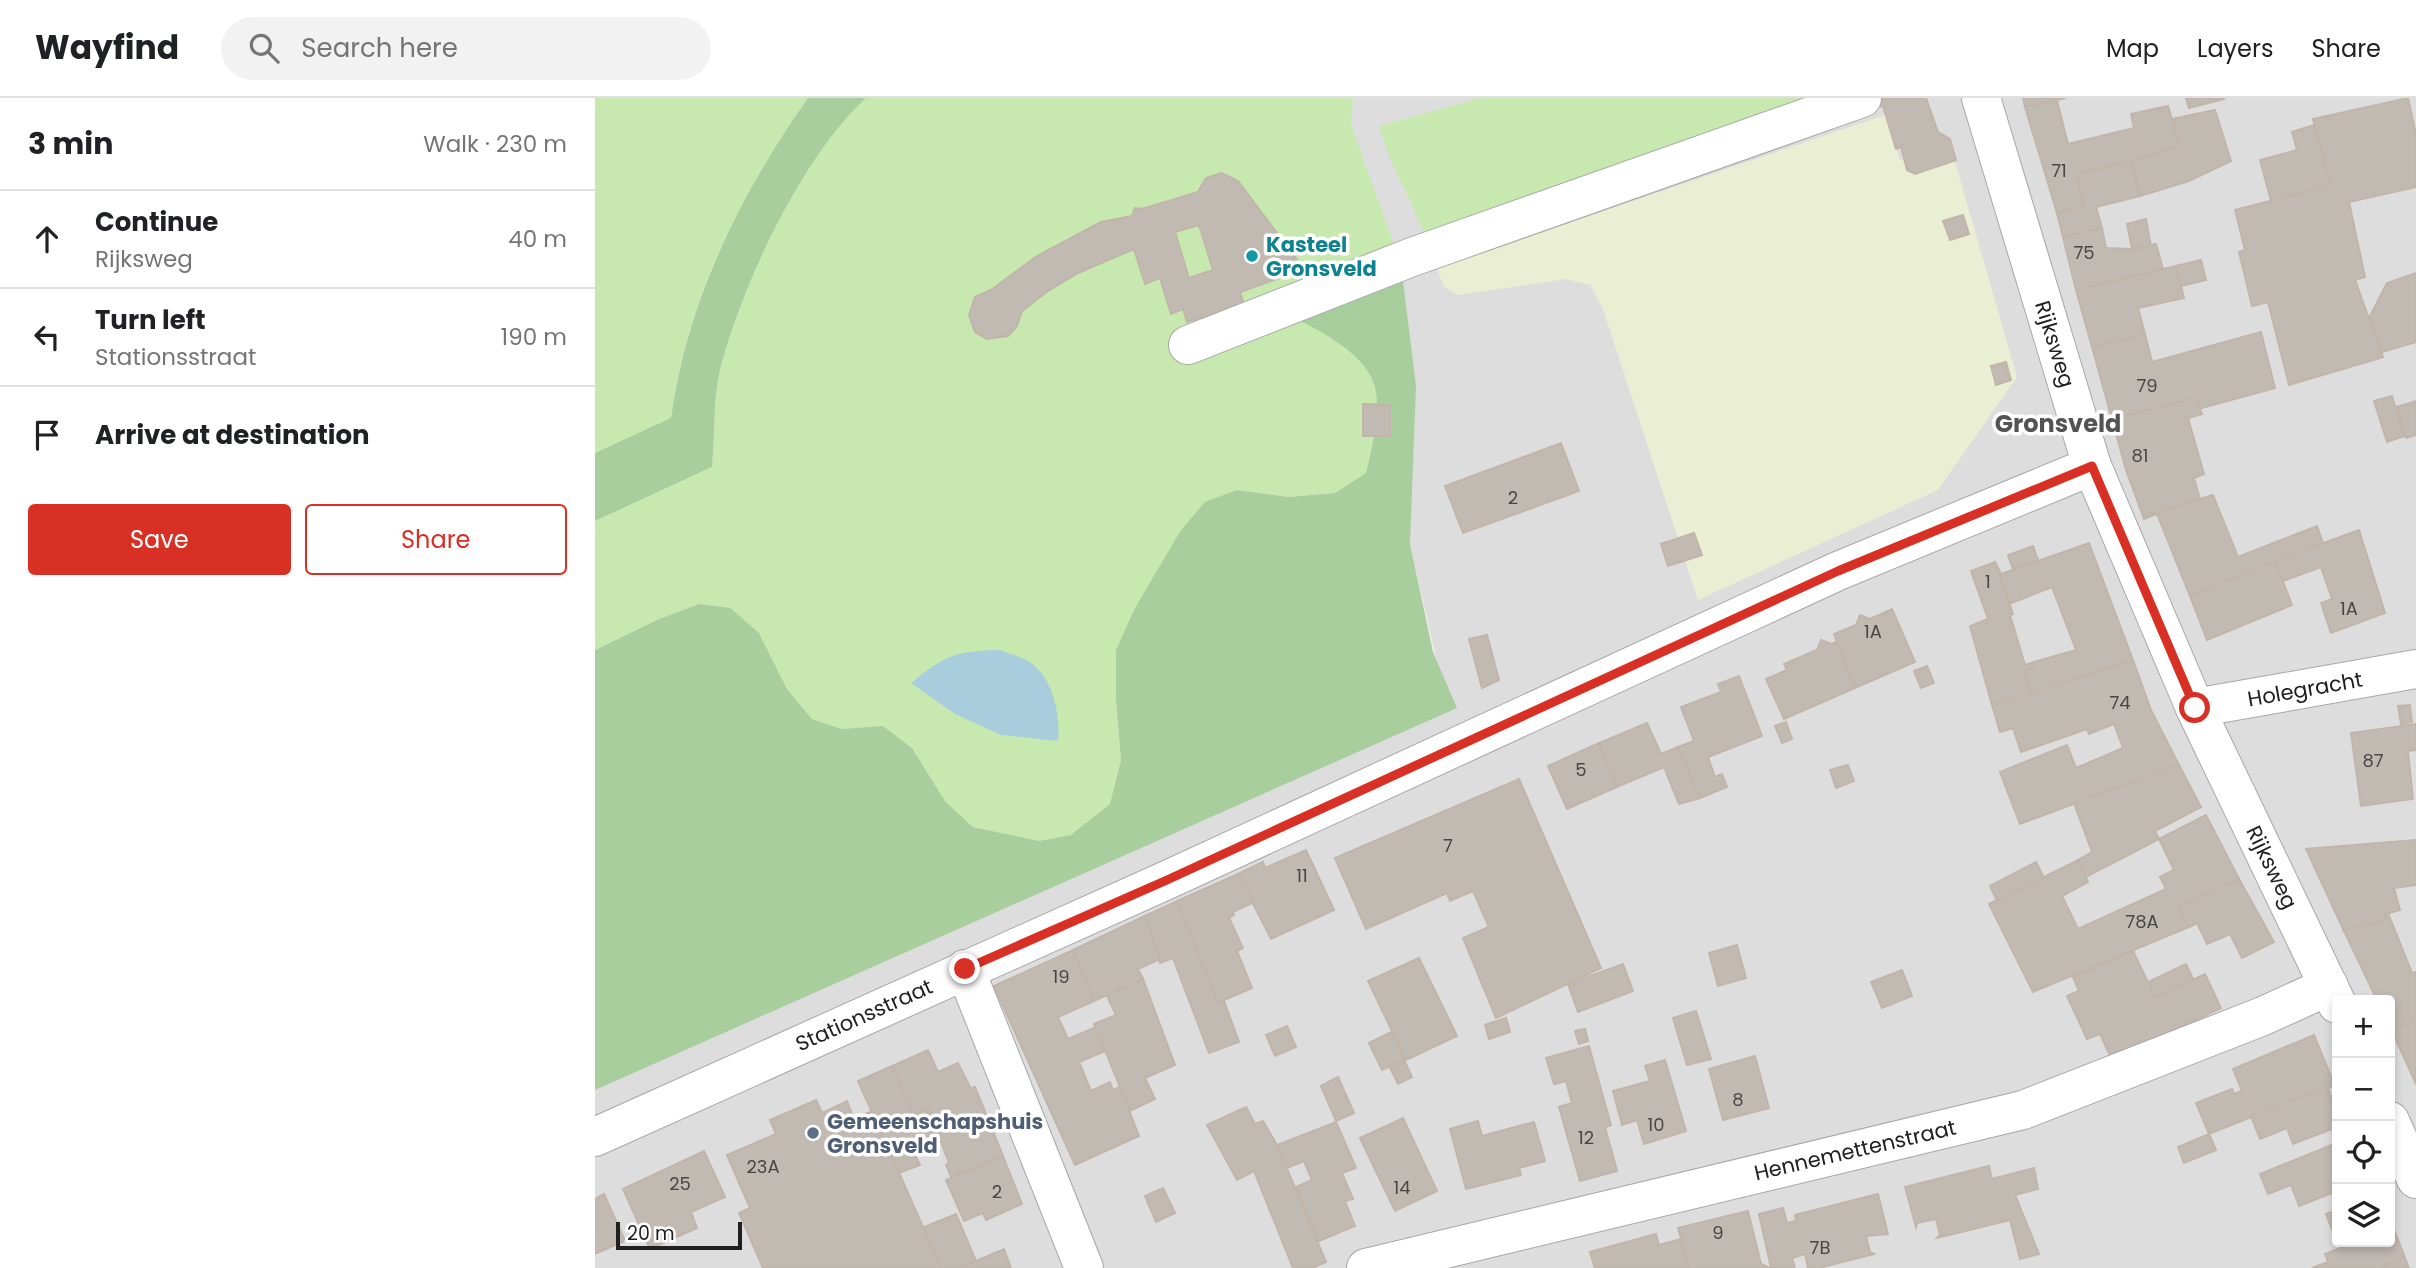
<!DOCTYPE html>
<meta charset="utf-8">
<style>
:root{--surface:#fff;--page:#f2f2f2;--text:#202124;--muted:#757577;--line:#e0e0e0;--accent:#d93025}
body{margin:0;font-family:Poppins,sans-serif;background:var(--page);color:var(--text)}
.controls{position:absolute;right:21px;bottom:21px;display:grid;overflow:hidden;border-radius:7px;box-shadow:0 4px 10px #0003}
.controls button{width:63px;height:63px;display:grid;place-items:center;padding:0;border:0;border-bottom:2px solid var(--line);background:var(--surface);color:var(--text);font:35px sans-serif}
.scale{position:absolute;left:21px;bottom:18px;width:126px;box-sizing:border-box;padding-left:7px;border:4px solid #202020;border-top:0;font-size:19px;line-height:24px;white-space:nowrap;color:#202020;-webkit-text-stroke:5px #fff;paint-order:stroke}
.stop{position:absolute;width:21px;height:21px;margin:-16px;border:5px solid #d93025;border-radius:50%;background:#fff}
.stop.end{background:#d93025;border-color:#fff;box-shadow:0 2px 7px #0008}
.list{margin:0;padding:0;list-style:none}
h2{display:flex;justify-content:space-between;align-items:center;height:91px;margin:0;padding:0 28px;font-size:30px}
h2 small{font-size:23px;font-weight:400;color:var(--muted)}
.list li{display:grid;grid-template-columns:46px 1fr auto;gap:21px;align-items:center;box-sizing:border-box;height:98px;padding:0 28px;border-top:2px solid var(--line)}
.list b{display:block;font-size:26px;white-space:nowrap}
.list p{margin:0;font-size:23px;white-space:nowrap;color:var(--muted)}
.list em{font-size:23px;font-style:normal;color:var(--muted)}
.actions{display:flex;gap:14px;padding:21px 28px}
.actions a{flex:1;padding:16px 0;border:2px solid var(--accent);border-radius:7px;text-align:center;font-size:24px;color:var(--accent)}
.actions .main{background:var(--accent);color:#fff}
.icon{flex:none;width:38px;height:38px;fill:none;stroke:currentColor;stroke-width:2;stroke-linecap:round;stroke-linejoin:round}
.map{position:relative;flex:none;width:1821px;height:1170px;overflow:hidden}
header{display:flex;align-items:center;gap:42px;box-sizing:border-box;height:98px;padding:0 35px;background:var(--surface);border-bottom:2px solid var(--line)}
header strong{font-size:33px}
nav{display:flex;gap:38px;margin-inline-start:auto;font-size:24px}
.search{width:490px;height:63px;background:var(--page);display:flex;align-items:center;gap:18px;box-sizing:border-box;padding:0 24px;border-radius:38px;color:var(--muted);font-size:26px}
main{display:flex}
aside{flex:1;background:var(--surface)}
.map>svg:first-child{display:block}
.residential{fill:#dedddd;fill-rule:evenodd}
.farmland{fill:#eaeed3}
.grass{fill:#c7e8af}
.forest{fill:#a8ce9d}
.water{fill:#a9cddc}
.building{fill:#c1bab3;stroke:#c1b5a9;stroke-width:2;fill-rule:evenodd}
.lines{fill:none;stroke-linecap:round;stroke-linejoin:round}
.minor-casing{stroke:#a7a7a7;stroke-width:40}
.minor{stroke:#fff;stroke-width:38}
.route{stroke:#d93025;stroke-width:9}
.culture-dot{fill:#0f9aa8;stroke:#fff;stroke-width:2.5}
.service-dot{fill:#5c6f8a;stroke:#fff;stroke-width:2.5}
.labels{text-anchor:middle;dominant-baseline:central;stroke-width:7;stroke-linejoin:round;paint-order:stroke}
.number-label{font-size:18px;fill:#484645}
.culture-label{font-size:21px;font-weight:bold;fill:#0d838f;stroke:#fff;text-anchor:start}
.street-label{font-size:21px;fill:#202020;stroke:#fff}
.service-label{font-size:21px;font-weight:bold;fill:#4e5e75;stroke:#fff;text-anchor:start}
.quarter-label{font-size:24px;font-weight:bold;fill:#535353;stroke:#fff}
</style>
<header>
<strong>Wayfind</strong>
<div class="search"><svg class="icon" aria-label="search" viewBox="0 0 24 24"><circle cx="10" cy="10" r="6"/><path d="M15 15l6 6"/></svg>Search here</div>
<nav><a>Map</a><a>Layers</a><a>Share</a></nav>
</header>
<main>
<aside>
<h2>3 min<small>Walk · 230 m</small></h2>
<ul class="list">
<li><svg class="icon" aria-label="ahead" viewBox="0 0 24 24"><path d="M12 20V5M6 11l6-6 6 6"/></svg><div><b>Continue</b><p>Rijksweg</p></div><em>40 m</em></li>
<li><svg class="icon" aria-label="left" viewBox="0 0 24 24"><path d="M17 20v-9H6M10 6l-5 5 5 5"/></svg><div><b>Turn left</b><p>Stationsstraat</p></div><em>190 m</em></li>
<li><svg class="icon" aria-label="arrive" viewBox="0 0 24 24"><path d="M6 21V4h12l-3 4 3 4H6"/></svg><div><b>Arrive at destination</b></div></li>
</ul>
<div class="actions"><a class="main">Save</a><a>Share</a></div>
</aside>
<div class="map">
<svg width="1821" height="1170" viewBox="0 0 1821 1170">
<rect width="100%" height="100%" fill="#f0eee7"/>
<path class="residential" d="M646,0H1821V1170H0V902L842,564L815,446ZM1742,902H1795V1144H1742Z"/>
<polygon class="farmland" points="1290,17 1305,62 1356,50 1422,279 1343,392 1103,502 1008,211 995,187 971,181 863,197 848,188 842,170"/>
<g class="grass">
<path d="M0,0H213C145,96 91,203 76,321L0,355Z"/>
<path d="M271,0H758L756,27L800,149L705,223C730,235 773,259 780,289C786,316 777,349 771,375L740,395L694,399L642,392L521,552V602L526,662L515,706L476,737L444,743L378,729L350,703L317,650L288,629L247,631L217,621L192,591L164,535L104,506L64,521L0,552V423L117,369C121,333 117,299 127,264C150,181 208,58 271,0Z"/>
<polygon points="885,0 1216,0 830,136 794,58 784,28"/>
</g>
<g class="forest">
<path d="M213,0H271C208,58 150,181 127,264C117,299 121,333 117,369L0,423V355L76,320C92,203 145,96 213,0Z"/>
<path d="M808,183L821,288L815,446L838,554L862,610L0,992V552L64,521L104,506L135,510L164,535L192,591L217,621L247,631L288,628L317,650L350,703L378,729L444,743L476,737L515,706L526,662L521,602V552L540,510L586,432L610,404L642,392L694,399L740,395L771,375C777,349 786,316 780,289C773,259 730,235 705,223Z"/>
</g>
<path class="water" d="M405,552C413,555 423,558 431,562C457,575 466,617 463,643L406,637L360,616L316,585C351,557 360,553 405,552Z"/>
<g class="building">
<polygon points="1278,0 1331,0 1343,34 1355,41 1361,62 1320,76 1312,72 1306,49 1301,51 1288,8 1281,9"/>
<polygon points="1428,0 1471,0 1430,9"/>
<polygon points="1591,0 1628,0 1629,1 1594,10"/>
<polygon points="1813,0 1821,36 1821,89 1754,104 1770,179 1760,182 1788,259 1694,287 1673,204 1657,208 1644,154 1650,152 1640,112 1736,87 1718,21"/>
<polygon points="1462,3 1473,46 1539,30 1536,16 1573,8 1585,48 1553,59 1482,76 1489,108 1462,115 1430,9"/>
<polygon points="1620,12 1636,63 1594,83 1545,98 1536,63 1585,48 1577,21"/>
<polygon points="1719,27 1736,87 1676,103 1665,62 1702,52 1697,34"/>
<polygon points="1536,63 1545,98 1501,109 1507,130 1468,139 1462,115 1489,108 1482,76"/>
<path d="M626,75L643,83L703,163L704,170L699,175L645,194L649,206L592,224L588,211L576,216L565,180L550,186L539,151L483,175L453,193L427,213L422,228L413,238L392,241L380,234L374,217L380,199L396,192L442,158L506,124L537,118L540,110L547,111L603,94L611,80ZM604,127L618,172L594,180L580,134Z"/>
<polygon points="1368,117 1374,136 1355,142 1348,123"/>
<polygon points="1551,121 1556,148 1537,151 1532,126"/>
<polygon points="1507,130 1511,150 1537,151 1561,146 1568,171 1481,192 1468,139"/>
<polygon points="1606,162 1611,182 1586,188 1581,168"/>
<polygon points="1581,168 1589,200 1543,210 1550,236 1497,249 1481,192"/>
<polygon points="1821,175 1821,244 1787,254 1775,218 1792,185"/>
<polygon points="1666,234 1680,290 1603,311 1600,300 1517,321 1497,249 1550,236 1557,264"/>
<polygon points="1411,264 1416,282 1401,287 1396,268"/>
<polygon points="1797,298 1809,338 1792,344 1779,303"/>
<polygon points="1600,300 1607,316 1593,320 1609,376 1599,380 1605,401 1548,418 1531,372 1517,321"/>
<polygon points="1821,303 1821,337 1811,340 1802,309"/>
<polygon points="768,306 795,307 795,338 768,338"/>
<polygon points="966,345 984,393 868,435 850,388"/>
<polygon points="1618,397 1643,459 1722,428 1728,445 1595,498 1562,416 1549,421 1548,418"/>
<polygon points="1764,432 1790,515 1736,535 1726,505 1737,501 1726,469 1688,483 1680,463"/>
<polygon points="1099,435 1107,457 1073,468 1066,446"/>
<polygon points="1494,445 1538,562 1436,595 1429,573 1440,569 1439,564 1481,552 1457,489 1414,506 1400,464 1406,476"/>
<polygon points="1438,448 1443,462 1418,471 1413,457"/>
<polygon points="1680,463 1697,507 1612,542 1595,498"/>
<polygon points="1400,464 1418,516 1415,517 1430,567 1439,564 1440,569 1429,573 1436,595 1397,607 1375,528 1393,521 1376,473"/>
<polygon points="1297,511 1320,564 1260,590 1239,536 1261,527 1265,517 1275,521"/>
<polygon points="892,537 904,582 887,590 874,541"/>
<polygon points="1226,542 1236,546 1241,544 1260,590 1189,621 1171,581 1192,572 1189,566 1222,552"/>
<polygon points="1538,562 1556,612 1584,667 1425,726 1405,674 1472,647 1481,670 1528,650 1519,626 1494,636 1492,631 1426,654 1418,630 1405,634 1397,607"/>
<polygon points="1332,568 1339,585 1326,590 1319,573"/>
<polygon points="1144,578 1167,638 1113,659 1120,679 1127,676 1132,689 1105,700 1083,649 1099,643 1086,609 1126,594 1123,586"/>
<polygon points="1815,607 1817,624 1806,626 1803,608"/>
<polygon points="1191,624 1197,641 1187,645 1180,628"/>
<polygon points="1052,625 1066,656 1083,649 1105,700 1084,706 1069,669 1022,689 1004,645"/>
<polygon points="1821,626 1821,652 1813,653 1818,701 1766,708 1756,635"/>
<polygon points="1004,645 1022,689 972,711 953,668"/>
<polygon points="1253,667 1259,683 1241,690 1235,672"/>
<polygon points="1584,667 1606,709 1560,733 1564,741 1491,779 1483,762 1497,754 1479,705"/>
<polygon points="924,681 1006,870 901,920 868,840 894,829 878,793 855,803 852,795 771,831 740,760"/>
<polygon points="1611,717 1644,781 1583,809 1594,829 1438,894 1394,806 1483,762 1493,784 1467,798 1483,831 1571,791 1565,779 1579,772 1564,741"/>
<polygon points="1821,742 1821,787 1799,790 1805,812 1790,816 1792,821 1749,833 1711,751"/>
<polygon points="711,752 739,812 676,841 643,776 668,764 670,770"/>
<polygon points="1441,764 1449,780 1402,803 1395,788"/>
<polygon points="643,776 659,804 638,814 639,817 634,820 648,850 642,853 657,890 623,905 582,803"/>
<polygon points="1644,781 1679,844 1647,860 1635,836 1612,846 1602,825 1594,829 1583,809"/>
<polygon points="582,803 623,905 629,903 644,944 614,955 578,860 565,865 550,818"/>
<polygon points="1793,815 1817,875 1821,874 1821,922 1797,933 1795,902 1782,902 1749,833 1792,821 1790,816"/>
<polygon points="550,818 565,861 543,871 548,881 499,903 478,852"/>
<polygon points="1142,847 1151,880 1123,888 1114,855"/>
<polygon points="478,852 499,903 463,919 473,941 501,929 510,953 484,964 496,993 515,984 518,992 525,989 544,1038 480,1067 399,888"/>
<polygon points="1538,853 1560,899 1610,876 1626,910 1517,962 1505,936 1492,941 1472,898 1484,893 1478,879"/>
<polygon points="824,860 862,938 811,962 773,883"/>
<polygon points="1028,866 1038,893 983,914 973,886"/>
<polygon points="1591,866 1598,881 1560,899 1553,884"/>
<polygon points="1307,872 1317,898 1287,910 1276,884"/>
<polygon points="548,881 580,967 550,980 560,1001 535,1013 499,926 521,917 512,898"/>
<polygon points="1101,913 1116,961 1092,967 1078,920"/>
<polygon points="911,920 915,934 894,941 890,927"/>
<polygon points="1821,922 1821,986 1797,933"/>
<polygon points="692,928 701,949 680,958 671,937"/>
<polygon points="990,931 993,943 984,946 980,933"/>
<polygon points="796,934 809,962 787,972 774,945"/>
<polygon points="1719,937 1739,986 1614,1036 1601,1005 1637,991 1639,996 1647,993 1638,971"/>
<polygon points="994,948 1016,1027 1010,1029 1022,1073 985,1083 964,1009 977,1005 971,983 959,986 951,960"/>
<polygon points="333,952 343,974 363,965 376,991 380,989 408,1058 356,1079 351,1067 354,1065 333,1010 318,1017 297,968"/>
<polygon points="1160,958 1174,1010 1128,1022 1114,971"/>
<polygon points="809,962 817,979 803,986 795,970"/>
<polygon points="1070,962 1091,1033 1049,1046 1042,1022 1027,1027 1018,993 1055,983 1050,968"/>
<polygon points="297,968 318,1017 333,1010 343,1039 317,1051 325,1067 304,1075 263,983"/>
<polygon points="743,979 759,1015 741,1023 726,988"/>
<polygon points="1739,986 1733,991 1742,1013 1742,1029 1698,1046 1692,1030 1665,1041 1656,1018"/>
<polygon points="221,1002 227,1015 252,1003 259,1021 277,1013 346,1170 168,1170 144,1115 155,1110 132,1057 181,1036 175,1022"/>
<polygon points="651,1009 660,1026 668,1023 682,1047 731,1164 717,1170 698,1170 659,1073 642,1082 612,1027"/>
<polygon points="808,1020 842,1093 800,1113 765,1040"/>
<polygon points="883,1023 887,1038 939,1024 950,1063 924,1070 926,1077 871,1091 855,1031"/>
<polygon points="741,1024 761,1070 747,1075 758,1101 750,1103 760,1128 724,1143 701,1089 717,1082 709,1063 692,1070 682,1047"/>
<polygon points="1614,1036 1621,1052 1589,1065 1583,1049"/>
<polygon points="1739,1046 1742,1054 1742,1093 1704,1108 1696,1087 1673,1096 1665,1076"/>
<polygon points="109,1053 130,1099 96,1114 102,1130 55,1151 28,1091"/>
<polygon points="408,1058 427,1106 391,1122 388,1115 369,1123 351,1082"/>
<polygon points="1394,1068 1397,1081 1439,1070 1443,1091 1420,1097 1444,1156 1425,1161 1415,1122 1342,1140 1345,1137 1341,1121 1322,1125 1321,1129 1310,1089"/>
<polygon points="568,1090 580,1115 561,1124 550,1098"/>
<polygon points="9,1096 30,1143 0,1156 0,1101"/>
<polygon points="1283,1096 1293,1136 1271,1138 1275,1154 1279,1156 1224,1170 1213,1170 1210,1156 1197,1160 1200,1170 1176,1170 1164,1116 1188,1110 1192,1125 1201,1123 1200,1117"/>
<polygon points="1742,1112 1742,1144 1731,1116"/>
<polygon points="1153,1113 1166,1166 1175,1170 1095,1170 1083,1130"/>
<polygon points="361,1116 381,1163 365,1170 346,1170 329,1129"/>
<polygon points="1798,1129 1810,1160 1784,1170 1717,1170 1733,1164 1730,1156 1760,1144 1795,1144 1795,1130"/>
<polygon points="1061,1136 1064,1147 1086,1141 1095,1170 1000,1170 995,1154"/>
<polygon points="409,1151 416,1170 365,1170 381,1163"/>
<polygon points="1810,1160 1814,1170 1784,1170"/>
</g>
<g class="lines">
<defs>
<g id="minor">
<polyline points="1386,0 1497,368 1600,610 1742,906"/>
<polyline points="593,247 817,159 1267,0"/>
<polyline points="1600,610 1821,571"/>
<polyline points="370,871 489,1170"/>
<polyline points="1795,1023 1821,1081"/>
<polyline points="0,1039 572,782 1243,473 1497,368"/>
<polyline points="771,1170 1428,1012 1668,918 1734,888"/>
</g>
</defs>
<use href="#minor" class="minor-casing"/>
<use href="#minor" class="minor"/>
</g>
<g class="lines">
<polyline class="route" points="370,871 572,782 1243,473 1497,368 1600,610"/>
</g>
<circle class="culture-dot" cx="657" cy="158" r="7"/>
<circle class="service-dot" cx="218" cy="1035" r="7"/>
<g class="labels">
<g class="number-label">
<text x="1464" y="72">71</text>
<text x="1489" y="154">75</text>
<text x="1552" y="287">79</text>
<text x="1545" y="357">81</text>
<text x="918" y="399">2</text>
<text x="1393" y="483">1</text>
<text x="1754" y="510">1A</text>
<text x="1278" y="533">1A</text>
<text x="1525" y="604">74</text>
<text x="1778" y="662">87</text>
<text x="986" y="671">5</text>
<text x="853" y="747">7</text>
<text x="707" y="777">11</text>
<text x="1547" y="823">78A</text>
<text x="466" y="878">19</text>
<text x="1143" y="1001">8</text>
<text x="1061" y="1026">10</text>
<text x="991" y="1039">12</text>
<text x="168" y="1068">23A</text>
<text x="85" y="1085">25</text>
<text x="807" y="1089">14</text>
<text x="402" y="1093">2</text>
<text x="1123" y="1134">9</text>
<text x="1225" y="1149">7B</text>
</g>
<g class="culture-label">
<text x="671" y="146">Kasteel<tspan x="671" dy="24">Gronsveld</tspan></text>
</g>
<g class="street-label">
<text transform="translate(1460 246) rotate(73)">Rijksweg</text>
<text transform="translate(1710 591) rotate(-10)">Holegracht</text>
<text transform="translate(1677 769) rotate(64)">Rijksweg</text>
<text transform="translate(269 917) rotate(-24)">Stationsstraat</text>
<text transform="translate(1260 1052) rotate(-13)">Hennemettenstraat</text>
</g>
<g class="service-label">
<text x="232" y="1023">Gemeenschapshuis<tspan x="232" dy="24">Gronsveld</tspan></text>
</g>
<g class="quarter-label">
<text x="1463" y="325">Gronsveld</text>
</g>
</g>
</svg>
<div class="controls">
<button>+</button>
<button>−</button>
<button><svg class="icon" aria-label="locate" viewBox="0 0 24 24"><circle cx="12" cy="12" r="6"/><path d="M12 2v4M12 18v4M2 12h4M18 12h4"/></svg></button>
<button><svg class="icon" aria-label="layers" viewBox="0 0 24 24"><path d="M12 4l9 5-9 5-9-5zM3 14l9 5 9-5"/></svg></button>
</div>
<div class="scale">20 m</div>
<div class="stop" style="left:1600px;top:610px"></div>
<div class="stop end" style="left:370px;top:871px"></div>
</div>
</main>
